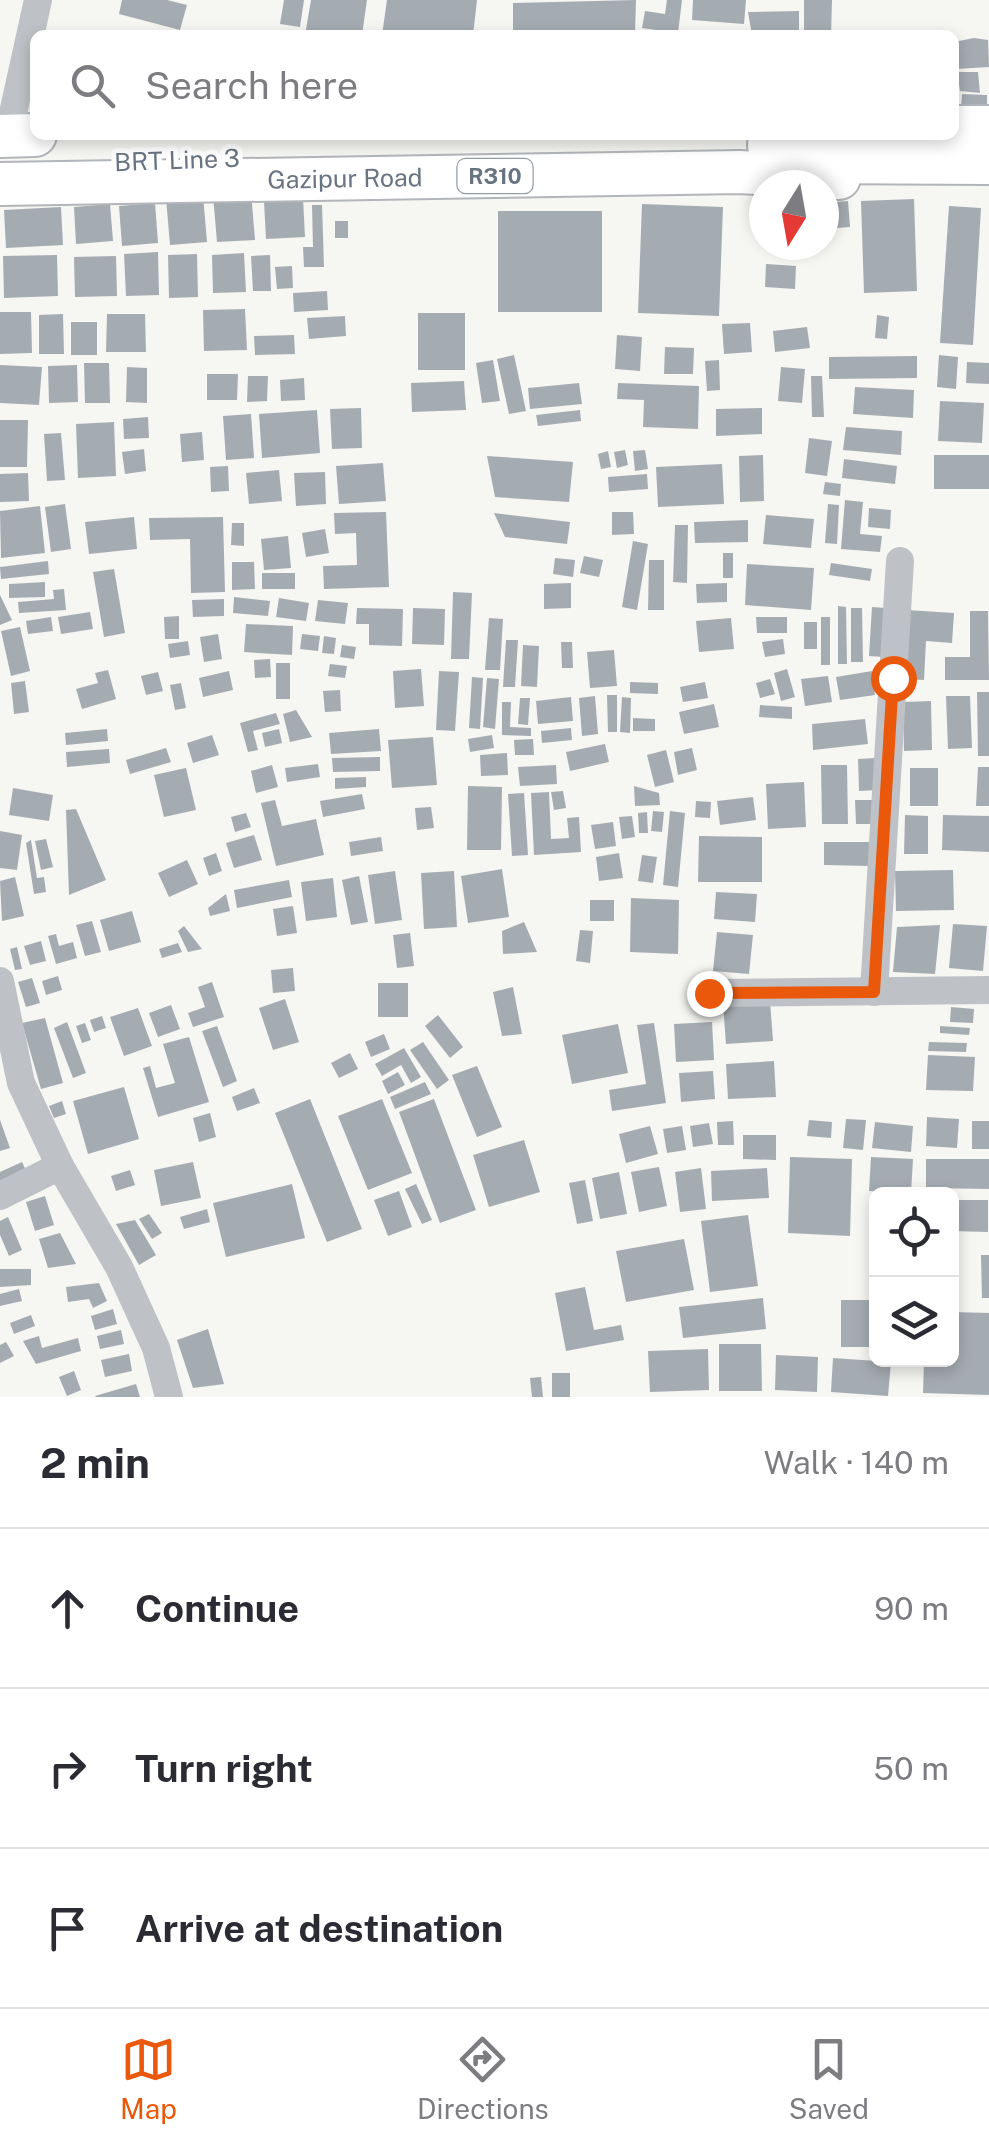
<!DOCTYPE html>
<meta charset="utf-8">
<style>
:root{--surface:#fff;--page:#f2f2f3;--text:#2b2b33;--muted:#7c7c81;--line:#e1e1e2;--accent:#ea580c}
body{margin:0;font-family:"Public Sans",sans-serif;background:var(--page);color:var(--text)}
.controls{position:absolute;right:30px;bottom:30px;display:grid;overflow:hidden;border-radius:15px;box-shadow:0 5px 15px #0003}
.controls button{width:90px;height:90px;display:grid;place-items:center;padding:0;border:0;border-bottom:2px solid var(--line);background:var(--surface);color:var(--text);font:50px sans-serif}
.compass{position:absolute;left:749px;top:170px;width:90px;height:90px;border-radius:50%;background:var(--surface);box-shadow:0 5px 15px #0003;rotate:191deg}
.stop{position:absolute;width:30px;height:30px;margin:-22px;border:8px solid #ea580c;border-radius:50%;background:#fff}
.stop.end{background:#ea580c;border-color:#fff;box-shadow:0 2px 10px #0008}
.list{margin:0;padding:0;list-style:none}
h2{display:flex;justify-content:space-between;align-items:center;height:130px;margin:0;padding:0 40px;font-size:42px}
h2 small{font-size:32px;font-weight:400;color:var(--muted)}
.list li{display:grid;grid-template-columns:65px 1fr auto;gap:30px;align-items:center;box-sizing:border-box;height:160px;padding:0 40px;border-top:2px solid var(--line)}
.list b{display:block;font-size:38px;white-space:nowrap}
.list em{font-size:32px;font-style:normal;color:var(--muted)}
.icon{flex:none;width:55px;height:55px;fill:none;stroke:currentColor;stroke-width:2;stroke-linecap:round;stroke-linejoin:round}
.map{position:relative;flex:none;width:989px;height:1397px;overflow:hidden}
.search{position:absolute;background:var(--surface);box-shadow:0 5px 15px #0003;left:30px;right:30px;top:30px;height:110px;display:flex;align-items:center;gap:25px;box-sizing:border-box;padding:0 35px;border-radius:15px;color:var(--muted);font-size:38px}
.sheet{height:610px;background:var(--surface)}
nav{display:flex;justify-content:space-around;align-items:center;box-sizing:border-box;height:140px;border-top:2px solid var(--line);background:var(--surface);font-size:28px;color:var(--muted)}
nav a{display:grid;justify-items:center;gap:5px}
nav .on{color:var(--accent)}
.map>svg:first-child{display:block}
.building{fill:#a5acb1}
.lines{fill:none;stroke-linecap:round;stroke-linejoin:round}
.primary-casing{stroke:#b2b5b9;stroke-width:46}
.motorway-casing{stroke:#b1b4b8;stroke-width:54}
.minor{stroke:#bec1c5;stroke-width:28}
.primary{stroke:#fff;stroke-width:42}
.motorway{stroke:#fff;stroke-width:50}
.route{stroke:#ea580c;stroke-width:12}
.labels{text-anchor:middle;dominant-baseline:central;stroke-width:10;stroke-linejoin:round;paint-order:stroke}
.shield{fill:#fff;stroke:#959ea7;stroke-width:2.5}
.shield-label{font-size:22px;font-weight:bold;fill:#687481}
.street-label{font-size:25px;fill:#687481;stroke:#fff}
</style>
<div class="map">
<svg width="989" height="1397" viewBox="0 0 989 1397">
<rect width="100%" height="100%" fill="#f6f6f3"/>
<g class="building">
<polygon points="122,0 167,0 187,5 180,30 119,14"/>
<polygon points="284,0 304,0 300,27 280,24"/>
<polygon points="311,0 367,0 362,35 305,35"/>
<polygon points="387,0 477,0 473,35 382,35"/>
<polygon points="636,0 635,32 513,35 513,3"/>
<polygon points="667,0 682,0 678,33 642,28 645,11 665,14"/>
<polygon points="693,0 746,0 744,24 692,20"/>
<polygon points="804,0 832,0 831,35 804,35"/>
<polygon points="799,11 799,35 752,35 748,12"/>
<polygon points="974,38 988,40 989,67 956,69 954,42"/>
<polygon points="957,72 978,72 980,93 960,91"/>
<polygon points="962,94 987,95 987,109 961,108"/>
<polygon points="251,192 255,240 217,242 213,195"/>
<polygon points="203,195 207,242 170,245 166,198"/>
<polygon points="303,198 305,237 266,239 264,201"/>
<polygon points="914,199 917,291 864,293 861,201"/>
<polygon points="848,201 850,227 824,229 824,203"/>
<polygon points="756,202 764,202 764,237 758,237"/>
<polygon points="155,203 158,243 122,246 119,206"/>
<polygon points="110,204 113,241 76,244 74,207"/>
<polygon points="642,204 723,207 719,316 638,313"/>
<polygon points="312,205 322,205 324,267 304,267 303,247 313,247"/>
<polygon points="949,206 981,208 973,345 940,343"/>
<polygon points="61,207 63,245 6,248 4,210"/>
<rect x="498" y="211" width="104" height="101"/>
<rect x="335" y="221" width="13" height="17"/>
<polygon points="158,252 159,295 126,296 124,254"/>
<polygon points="244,253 246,292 213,293 212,255"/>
<polygon points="197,254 198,297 169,298 168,255"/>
<polygon points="57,255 58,296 4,298 3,256"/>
<polygon points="270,255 271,291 253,291 251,256"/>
<polygon points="116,256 117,296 75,297 74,257"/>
<polygon points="766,264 796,266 795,289 765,287"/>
<polygon points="292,266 293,288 277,289 275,267"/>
<polygon points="327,291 328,310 294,312 293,293"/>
<polygon points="245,309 247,350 204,351 203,310"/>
<polygon points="0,312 31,312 32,353 0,354"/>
<rect x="418" y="313" width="47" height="57"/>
<polygon points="63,314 64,354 39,354 39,315"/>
<polygon points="107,314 145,314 146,352 106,352"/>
<polygon points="877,315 889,317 887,339 875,338"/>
<polygon points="345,316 346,336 309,339 307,318"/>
<rect x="71" y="322" width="26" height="33"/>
<polygon points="750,323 752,352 724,354 722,324"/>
<polygon points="807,327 810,348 775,352 773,331"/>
<polygon points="294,335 295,354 255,355 254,336"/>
<polygon points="617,335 642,337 640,371 615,369"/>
<polygon points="665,347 694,348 693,374 664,374"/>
<polygon points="514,355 526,411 509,414 497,359"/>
<polygon points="939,355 958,357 956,389 937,387"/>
<polygon points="917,356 917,378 829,379 829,357"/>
<polygon points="493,360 500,401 482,403 476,363"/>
<polygon points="719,360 720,390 707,391 705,361"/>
<polygon points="967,362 989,363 989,384 966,383"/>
<polygon points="84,363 109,363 110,403 85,403"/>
<polygon points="0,365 42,367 39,405 0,403"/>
<polygon points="77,365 78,402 49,403 48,366"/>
<polygon points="127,367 147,368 147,403 126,402"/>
<polygon points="781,367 805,369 802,403 778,401"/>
<polygon points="207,374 238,374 237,400 207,400"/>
<polygon points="248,376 268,376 267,401 247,402"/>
<polygon points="811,376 822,376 824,417 812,417"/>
<polygon points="304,378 305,400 281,401 280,380"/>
<polygon points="464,381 466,410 412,412 411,383"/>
<polygon points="579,383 582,404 530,409 528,388"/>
<polygon points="618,383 699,386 698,429 643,427 644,400 617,399"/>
<polygon points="855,387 914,390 913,418 853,414"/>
<polygon points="940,401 984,403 982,443 938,441"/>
<polygon points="361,408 362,448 332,449 330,409"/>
<polygon points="762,408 762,434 716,436 716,409"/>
<polygon points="317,410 320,453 262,458 259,414"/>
<polygon points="580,410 581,421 538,426 536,415"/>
<polygon points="251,414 254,458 226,460 223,416"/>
<polygon points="148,417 149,438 124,439 123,419"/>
<polygon points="0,420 28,420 27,467 0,467"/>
<polygon points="114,422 116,476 78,478 76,424"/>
<polygon points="846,427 902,431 901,455 843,450"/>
<polygon points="202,432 204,460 182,462 180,434"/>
<polygon points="61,433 65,480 47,481 44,434"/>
<polygon points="809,438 832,441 827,476 805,473"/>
<polygon points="144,449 146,471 125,474 122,452"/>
<polygon points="625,450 628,465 617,468 614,452"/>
<polygon points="645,450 648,469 635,471 633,451"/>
<polygon points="608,451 611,467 601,469 598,454"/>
<polygon points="763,455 764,501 740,502 739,456"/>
<rect x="934" y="455" width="55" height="34"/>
<polygon points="487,456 573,462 569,502 495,497"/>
<polygon points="844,459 897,466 895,484 842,478"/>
<polygon points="383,463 386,501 339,504 336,466"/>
<polygon points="722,464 724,504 658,507 656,467"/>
<polygon points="228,466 229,491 211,492 210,467"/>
<polygon points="279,470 282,501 249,504 246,473"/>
<polygon points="325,472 326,504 296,506 294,473"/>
<polygon points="28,473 29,501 0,502 0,474"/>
<polygon points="647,474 648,489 609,492 608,477"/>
<polygon points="825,482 841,484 840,496 823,494"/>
<polygon points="845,500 863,502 860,534 882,536 880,552 841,549"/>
<polygon points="65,504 71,549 51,552 45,507"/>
<polygon points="828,504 839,505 837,544 825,543"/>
<polygon points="40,506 45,553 1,558 0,511"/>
<polygon points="869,508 891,510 890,529 868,527"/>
<polygon points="386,512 389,587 324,589 323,566 357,565 356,533 335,534 334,513"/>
<polygon points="612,512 633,512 634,534 612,535"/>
<polygon points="494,513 570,522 567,544 505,537"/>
<polygon points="766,515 814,519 811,548 763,544"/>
<polygon points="134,517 137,549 89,554 85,522"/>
<polygon points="223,517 225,592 191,593 190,539 150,540 149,518"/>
<polygon points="748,520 748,542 695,543 694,522"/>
<polygon points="232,523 244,523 244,546 231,545"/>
<polygon points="675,525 688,525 687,583 673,582"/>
<polygon points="325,529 329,553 306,557 302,533"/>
<polygon points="288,536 291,568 264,570 261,539"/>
<polygon points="633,541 648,544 637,610 622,607"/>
<rect x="723" y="553" width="10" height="25"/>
<polygon points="584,556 603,560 599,577 580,573"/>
<polygon points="555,558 575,560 573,577 553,574"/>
<polygon points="649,560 664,560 664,610 648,610"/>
<polygon points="48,561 49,574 1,579 0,567"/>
<polygon points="232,562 254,562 255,589 232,590"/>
<polygon points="831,563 872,569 870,581 829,575"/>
<polygon points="747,564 814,568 811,610 745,605"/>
<polygon points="114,569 125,633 104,637 93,572"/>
<rect x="262" y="573" width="33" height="16"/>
<polygon points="45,582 45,597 9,598 9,584"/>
<polygon points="571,583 571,608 544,609 544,584"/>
<polygon points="727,583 727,602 697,603 696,584"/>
<polygon points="64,589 66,610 19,613 18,602 54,599 53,590"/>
<polygon points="453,592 472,593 469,659 451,659"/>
<polygon points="0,595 12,620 0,625"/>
<polygon points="234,597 270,601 268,616 233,613"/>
<polygon points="279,598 309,603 306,621 276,617"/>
<polygon points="224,599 224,616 193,617 192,600"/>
<polygon points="318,600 348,603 345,624 315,621"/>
<polygon points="838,606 846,607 847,664 838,664"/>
<polygon points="872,607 886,608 884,657 869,656"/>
<polygon points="357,608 403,609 402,646 369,645 369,624 356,624"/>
<polygon points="413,608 445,609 444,645 412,644"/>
<polygon points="851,608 862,608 863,662 851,662"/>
<polygon points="907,610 954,613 952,643 926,641 924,680 903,679"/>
<polygon points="970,611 988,611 989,680 945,680 945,657 970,657"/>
<polygon points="90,612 93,629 61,634 58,617"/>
<polygon points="179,616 179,639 165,639 164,617"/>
<polygon points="51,617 53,631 28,634 26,621"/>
<polygon points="756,617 787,617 787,633 757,633"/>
<rect x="821" y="617" width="9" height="48"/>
<polygon points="489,618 503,619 500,670 485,670"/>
<polygon points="731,618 734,649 699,652 696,621"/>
<rect x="804" y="622" width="13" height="27"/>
<polygon points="246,624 293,626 292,655 244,652"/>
<polygon points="20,627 30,671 11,676 1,631"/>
<polygon points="218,634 222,659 204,662 200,637"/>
<polygon points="302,634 320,636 318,651 300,649"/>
<polygon points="324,636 336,638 334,654 322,653"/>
<polygon points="783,639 785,654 765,657 762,642"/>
<polygon points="506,640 518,640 515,687 503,687"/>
<polygon points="188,641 190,655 170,658 168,644"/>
<polygon points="561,642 572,642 573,668 562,668"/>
<polygon points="342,645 356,647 354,659 340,657"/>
<polygon points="523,645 539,646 537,687 521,686"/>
<polygon points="614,650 617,686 590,688 587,652"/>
<polygon points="270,659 271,677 255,678 254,660"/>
<rect x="276" y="663" width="14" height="36"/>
<polygon points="330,664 347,666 345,678 328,676"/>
<polygon points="421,669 424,706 395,708 393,671"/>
<polygon points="787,669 795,697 781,701 774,673"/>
<polygon points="108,670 116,699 82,709 76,689 98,683 95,673"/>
<polygon points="229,671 233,690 203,697 199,678"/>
<polygon points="439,671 459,672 455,731 436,730"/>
<polygon points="872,671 875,695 840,700 836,677"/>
<polygon points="158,672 163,691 146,695 141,676"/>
<polygon points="828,676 832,702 805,706 801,679"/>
<polygon points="472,677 483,678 480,729 469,728"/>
<polygon points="487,678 499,679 495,729 483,727"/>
<polygon points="770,679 775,694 760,698 756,683"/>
<polygon points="25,681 29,712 14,714 11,683"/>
<polygon points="630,682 658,683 658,694 630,693"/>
<polygon points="705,682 708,698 683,702 680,687"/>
<polygon points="181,683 186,708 175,710 170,685"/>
<polygon points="340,690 341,711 325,712 323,691"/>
<polygon points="977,692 989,692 989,756 978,756"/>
<polygon points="607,695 617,695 617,732 608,732"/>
<polygon points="595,696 598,734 582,736 579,698"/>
<polygon points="946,696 970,696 972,748 948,749"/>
<polygon points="571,697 573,721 538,724 536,701"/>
<polygon points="622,697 631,698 630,733 620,732"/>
<polygon points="520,698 530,698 528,725 518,724"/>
<polygon points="931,701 932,750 904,751 903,702"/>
<polygon points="502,702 511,702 510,727 531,728 531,736 502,735"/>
<polygon points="714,704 719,727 684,734 679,712"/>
<polygon points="760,705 792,707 792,719 759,717"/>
<polygon points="296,710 312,737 290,742 283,714"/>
<polygon points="276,713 280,724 253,731 258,750 248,752 240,723"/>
<polygon points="633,718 655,719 655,731 633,731"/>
<polygon points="865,719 868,744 813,750 812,724"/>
<polygon points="571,728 572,740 542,743 541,731"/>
<polygon points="107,729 108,741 66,745 65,733"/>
<polygon points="279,729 282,743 265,747 262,733"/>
<polygon points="379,729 381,751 331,754 329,733"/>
<polygon points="212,735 219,755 193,763 187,743"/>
<polygon points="492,735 494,748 470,752 468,739"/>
<polygon points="433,737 437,785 392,788 388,740"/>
<polygon points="533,739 534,755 515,755 514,740"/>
<polygon points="605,744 609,762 570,771 566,752"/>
<polygon points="166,748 171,762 130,774 126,760"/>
<polygon points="692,748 697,770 678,775 674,752"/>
<polygon points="109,749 110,763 67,767 66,752"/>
<polygon points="666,750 674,782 655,787 647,755"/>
<polygon points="507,753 508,775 481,776 480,755"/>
<polygon points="380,757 380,771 333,772 332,758"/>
<polygon points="876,758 877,790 859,791 858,759"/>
<polygon points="318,764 320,777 287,782 285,768"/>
<polygon points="272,765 278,787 256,793 251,771"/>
<polygon points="556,765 557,784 520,786 518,767"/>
<polygon points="821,765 847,765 848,824 822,824"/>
<polygon points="978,767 989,767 989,806 976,806"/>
<polygon points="186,768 196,810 164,817 154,775"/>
<rect x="910" y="768" width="28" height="38"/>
<polygon points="366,777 366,787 335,789 335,778"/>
<polygon points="804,782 806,827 768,829 766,784"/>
<polygon points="468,786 502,787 501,850 467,850"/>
<polygon points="634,786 659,793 660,805 635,806"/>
<polygon points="13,788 53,795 49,821 9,815"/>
<polygon points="563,791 566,808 554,810 551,792"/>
<polygon points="549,792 551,839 569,838 567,818 579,817 581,852 534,855 531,793"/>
<polygon points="524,793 528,855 512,856 508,794"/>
<polygon points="362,794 365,809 323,817 320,801"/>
<polygon points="753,797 756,820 720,825 717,801"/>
<polygon points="275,800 282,826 316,819 324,855 276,866 261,803"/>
<polygon points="855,800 875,800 875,824 856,824"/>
<polygon points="696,801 711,802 710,818 695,817"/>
<polygon points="431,807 434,828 417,830 415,808"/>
<polygon points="76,809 106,880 69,895 66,810"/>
<polygon points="653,811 664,812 662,832 651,831"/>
<polygon points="670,811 685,813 678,887 663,885"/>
<polygon points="647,812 648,833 639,833 638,813"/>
<polygon points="246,813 251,827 235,832 231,817"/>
<polygon points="905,815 928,816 928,854 904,854"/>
<polygon points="943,815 989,816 989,852 942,850"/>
<polygon points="632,816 635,837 622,839 619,817"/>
<polygon points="613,822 616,846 595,849 591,825"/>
<polygon points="0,831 22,835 17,870 0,868"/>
<polygon points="254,835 262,860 234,868 226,843"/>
<polygon points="699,836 762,837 762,882 698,882"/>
<polygon points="381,837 383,851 351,856 349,842"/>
<polygon points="46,839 53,867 41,870 35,841"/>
<polygon points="31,840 37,878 44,877 46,892 34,894 26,843"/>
<polygon points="824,842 871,842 870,866 824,865"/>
<polygon points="216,853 222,871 209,876 203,858"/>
<polygon points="619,853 623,878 599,881 596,857"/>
<polygon points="642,855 657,857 653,883 638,881"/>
<polygon points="187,860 198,884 169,897 158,873"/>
<polygon points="502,869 509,917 468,923 461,876"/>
<polygon points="953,870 954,910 896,911 895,871"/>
<polygon points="395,871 402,920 375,924 368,875"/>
<polygon points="454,871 457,927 424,929 421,873"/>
<polygon points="359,876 368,922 351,925 342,880"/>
<polygon points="15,877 24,916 2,921 0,881"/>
<polygon points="333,878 337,917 306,921 301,882"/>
<polygon points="289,880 292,897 237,908 234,890"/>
<polygon points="716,892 757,894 755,922 714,919"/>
<polygon points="226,894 230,911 210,916 208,908"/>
<polygon points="631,898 679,900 678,954 630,952"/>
<rect x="590" y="900" width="24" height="21"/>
<polygon points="293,906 297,933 277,936 273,909"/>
<polygon points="132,911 141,942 109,951 100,920"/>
<polygon points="92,921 101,952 85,956 76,925"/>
<polygon points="524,922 537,952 503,954 502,931"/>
<polygon points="953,924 987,926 983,971 949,968"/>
<polygon points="940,925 935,974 893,972 897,927"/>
<polygon points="184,926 202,949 188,952 178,931"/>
<polygon points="580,930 593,931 590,963 576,961"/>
<polygon points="717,932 753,935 749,974 713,971"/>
<polygon points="410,933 414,966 397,968 393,935"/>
<polygon points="56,934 59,946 73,942 77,958 56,964 48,936"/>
<polygon points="41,941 46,961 30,965 24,946"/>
<polygon points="178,943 182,952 162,958 159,949"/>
<polygon points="17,947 22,969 15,970 10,949"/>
<polygon points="293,968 295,991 273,993 271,970"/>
<polygon points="58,976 62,990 46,995 42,981"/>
<polygon points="32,978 40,1003 26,1007 18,982"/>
<polygon points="212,982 224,1017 193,1027 188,1013 205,1007 198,987"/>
<rect x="378" y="983" width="30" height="34"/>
<polygon points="513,987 522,1034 502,1036 493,992"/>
<polygon points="285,999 299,1042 273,1050 259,1008"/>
<polygon points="770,1001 773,1041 726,1044 723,1004"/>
<polygon points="171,1005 180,1029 158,1037 149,1013"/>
<polygon points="951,1007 974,1009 973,1023 950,1022"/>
<polygon points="138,1008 152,1046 124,1056 110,1017"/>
<polygon points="438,1015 463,1047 450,1058 425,1026"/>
<polygon points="102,1016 106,1028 94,1032 90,1020"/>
<polygon points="45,1018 63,1083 41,1089 22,1023"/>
<polygon points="67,1022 86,1073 73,1078 54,1028"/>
<polygon points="712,1022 714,1060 676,1062 674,1024"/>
<polygon points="85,1023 91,1040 82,1043 76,1026"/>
<polygon points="654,1023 666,1103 612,1111 609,1090 646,1084 637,1025"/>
<polygon points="618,1024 628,1073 572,1084 562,1035"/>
<polygon points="217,1026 237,1081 223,1087 202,1031"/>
<polygon points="940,1026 970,1028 969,1035 940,1033"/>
<polygon points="384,1034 390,1049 371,1057 365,1042"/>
<polygon points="189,1037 209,1102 158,1117 143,1068 150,1066 156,1088 175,1083 163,1044"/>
<polygon points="423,1042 449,1080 437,1089 410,1050"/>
<polygon points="929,1042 967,1043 966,1052 928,1051"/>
<polygon points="404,1048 421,1077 411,1083 401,1065 382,1076 375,1064"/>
<polygon points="350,1053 358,1069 339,1078 331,1063"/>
<polygon points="928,1055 975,1057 973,1091 926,1090"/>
<polygon points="774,1061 776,1097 728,1099 726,1064"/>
<polygon points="477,1066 502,1127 477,1137 452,1075"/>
<polygon points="713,1071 715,1099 681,1102 679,1073"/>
<polygon points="398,1072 405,1085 388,1094 382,1081"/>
<polygon points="425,1082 431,1094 395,1109 390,1097"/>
<polygon points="124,1087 139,1139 88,1154 73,1101"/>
<polygon points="254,1088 260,1103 237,1111 232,1097"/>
<polygon points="310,1099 362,1229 327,1242 275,1113"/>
<polygon points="382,1099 412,1173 368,1190 338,1116"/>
<polygon points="434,1099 476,1210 440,1223 399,1112"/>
<polygon points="62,1101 66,1114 54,1118 49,1106"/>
<polygon points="210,1113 216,1137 199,1142 193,1118"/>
<polygon points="927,1117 959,1119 957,1148 926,1146"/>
<polygon points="846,1119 866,1120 863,1150 843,1148"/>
<polygon points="0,1120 10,1148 0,1151"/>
<polygon points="809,1120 832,1122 831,1138 807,1136"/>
<polygon points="733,1121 734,1145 718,1145 717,1122"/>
<rect x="972" y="1121" width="17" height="28"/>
<polygon points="875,1122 913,1126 911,1152 872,1148"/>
<polygon points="709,1123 713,1144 693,1147 690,1126"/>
<polygon points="650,1126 658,1154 626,1163 619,1134"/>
<polygon points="682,1126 686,1150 667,1153 663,1129"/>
<polygon points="743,1135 776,1135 776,1160 743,1159"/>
<polygon points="524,1140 540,1192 489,1207 473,1155"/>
<polygon points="790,1157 852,1159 850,1236 788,1233"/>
<polygon points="871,1157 913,1159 911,1193 869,1191"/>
<polygon points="926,1159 989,1159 989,1189 926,1188"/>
<polygon points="22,1162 28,1175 0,1187 0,1172"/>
<polygon points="193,1162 201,1198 161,1206 154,1170"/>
<polygon points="659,1167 667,1206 639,1212 631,1172"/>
<polygon points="701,1168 706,1209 680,1212 675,1172"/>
<polygon points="767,1168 769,1198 712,1201 711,1171"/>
<polygon points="130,1170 135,1185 116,1191 111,1176"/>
<polygon points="619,1172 627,1214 600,1219 592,1178"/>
<polygon points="585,1180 593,1221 577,1224 569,1183"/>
<polygon points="292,1184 305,1238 226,1257 213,1203"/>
<polygon points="416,1184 432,1220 422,1224 405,1189"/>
<polygon points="399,1191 412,1227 388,1236 374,1200"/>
<polygon points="45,1196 54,1225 35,1231 26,1202"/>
<polygon points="952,1200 988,1200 988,1232 952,1231"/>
<polygon points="207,1209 210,1222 184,1229 180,1217"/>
<polygon points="149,1214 162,1233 152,1239 139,1219"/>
<polygon points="748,1215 758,1286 710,1292 701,1221"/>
<polygon points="8,1217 22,1250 9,1256 0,1235 0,1221"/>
<polygon points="135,1220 156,1255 139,1265 116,1224"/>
<polygon points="60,1233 76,1264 48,1268 39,1239"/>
<polygon points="684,1239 694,1290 626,1302 616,1251"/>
<polygon points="981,1255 989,1255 989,1298 982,1298"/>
<polygon points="0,1269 31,1269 31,1285 0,1287"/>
<polygon points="99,1283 107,1301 93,1308 89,1299 68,1302 66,1287"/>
<polygon points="585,1287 594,1330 621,1325 624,1340 566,1351 555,1293"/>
<polygon points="19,1289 22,1301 0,1306 0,1294"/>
<polygon points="763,1298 766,1329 683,1338 679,1307"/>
<rect x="841" y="1300" width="35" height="47"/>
<polygon points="113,1309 117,1324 95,1330 91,1316"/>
<polygon points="952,1312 989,1313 989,1395 923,1393 924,1360 952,1360"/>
<polygon points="31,1315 35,1326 14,1334 10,1323"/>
<polygon points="208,1329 224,1384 193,1388 177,1340"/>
<polygon points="121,1330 124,1344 100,1349 97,1336"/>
<polygon points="39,1336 42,1348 78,1338 81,1351 36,1364 23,1341"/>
<polygon points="6,1342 14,1356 0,1363 0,1345"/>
<polygon points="719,1344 761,1344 762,1391 719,1391"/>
<polygon points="708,1349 709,1390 650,1392 648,1351"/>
<polygon points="129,1354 132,1371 105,1377 101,1360"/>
<polygon points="776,1355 818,1357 817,1392 775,1390"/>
<polygon points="833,1358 891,1362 888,1396 831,1392"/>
<polygon points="74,1371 81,1390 67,1396 59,1377"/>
<rect x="552" y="1373" width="18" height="24"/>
<polygon points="541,1377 543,1397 532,1397 530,1378"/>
<polygon points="136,1384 140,1397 96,1397 95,1396"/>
</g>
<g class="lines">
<defs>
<g id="primary">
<polyline points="954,127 989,127"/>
<polyline points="0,136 35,135"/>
<path id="s1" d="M0,184L740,172L839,178"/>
</g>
<polyline id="motorway" points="773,145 808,158 989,159"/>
</defs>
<use href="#primary" class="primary-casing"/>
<use href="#motorway" class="motorway-casing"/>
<g class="minor">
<polyline points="8,136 38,0"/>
<polyline points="0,981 21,1083 60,1166 119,1267 156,1348 169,1397"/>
<polyline points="874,992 900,561"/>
<polyline points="709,993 989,990"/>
<polyline points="0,1196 60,1166"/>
</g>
<use href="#primary" class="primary"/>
<use href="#motorway" class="motorway"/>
</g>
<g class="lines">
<polyline class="route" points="709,993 874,992 893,678"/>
</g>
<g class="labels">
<rect class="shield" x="457.5" y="159" width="75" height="34" rx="8"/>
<g class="shield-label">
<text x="495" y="176">R310</text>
</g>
<g class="street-label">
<text transform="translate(177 160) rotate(-2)">BRT Line 3</text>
<text stroke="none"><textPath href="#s1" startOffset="345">Gazipur Road</textPath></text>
</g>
</g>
</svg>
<div class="controls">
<button><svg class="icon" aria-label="locate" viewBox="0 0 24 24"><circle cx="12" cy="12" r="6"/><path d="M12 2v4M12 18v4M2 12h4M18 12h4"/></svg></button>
<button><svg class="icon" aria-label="layers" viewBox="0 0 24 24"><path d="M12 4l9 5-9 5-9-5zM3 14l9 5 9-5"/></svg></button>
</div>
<svg class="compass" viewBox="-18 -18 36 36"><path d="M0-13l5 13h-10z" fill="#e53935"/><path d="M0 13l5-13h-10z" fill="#7c7c81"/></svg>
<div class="stop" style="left:893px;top:678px"></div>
<div class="stop end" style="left:709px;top:993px"></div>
<div class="search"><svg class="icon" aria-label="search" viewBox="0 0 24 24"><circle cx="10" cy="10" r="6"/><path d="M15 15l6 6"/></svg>Search here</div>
</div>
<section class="sheet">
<h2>2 min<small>Walk · 140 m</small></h2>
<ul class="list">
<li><svg class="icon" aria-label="ahead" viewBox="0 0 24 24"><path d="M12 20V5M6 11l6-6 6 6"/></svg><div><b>Continue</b></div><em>90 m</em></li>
<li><svg class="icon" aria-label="right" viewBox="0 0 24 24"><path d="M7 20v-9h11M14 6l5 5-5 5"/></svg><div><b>Turn right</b></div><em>50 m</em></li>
<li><svg class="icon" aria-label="arrive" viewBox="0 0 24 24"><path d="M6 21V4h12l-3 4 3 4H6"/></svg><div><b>Arrive at destination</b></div></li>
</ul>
</section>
<nav>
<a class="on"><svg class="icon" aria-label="map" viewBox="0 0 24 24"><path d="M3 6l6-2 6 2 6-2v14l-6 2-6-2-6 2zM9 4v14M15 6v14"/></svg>Map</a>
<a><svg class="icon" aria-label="directions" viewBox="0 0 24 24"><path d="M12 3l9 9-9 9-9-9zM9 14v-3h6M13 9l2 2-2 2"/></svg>Directions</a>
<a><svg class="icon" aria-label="saved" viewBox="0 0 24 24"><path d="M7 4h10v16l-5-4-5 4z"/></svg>Saved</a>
</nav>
